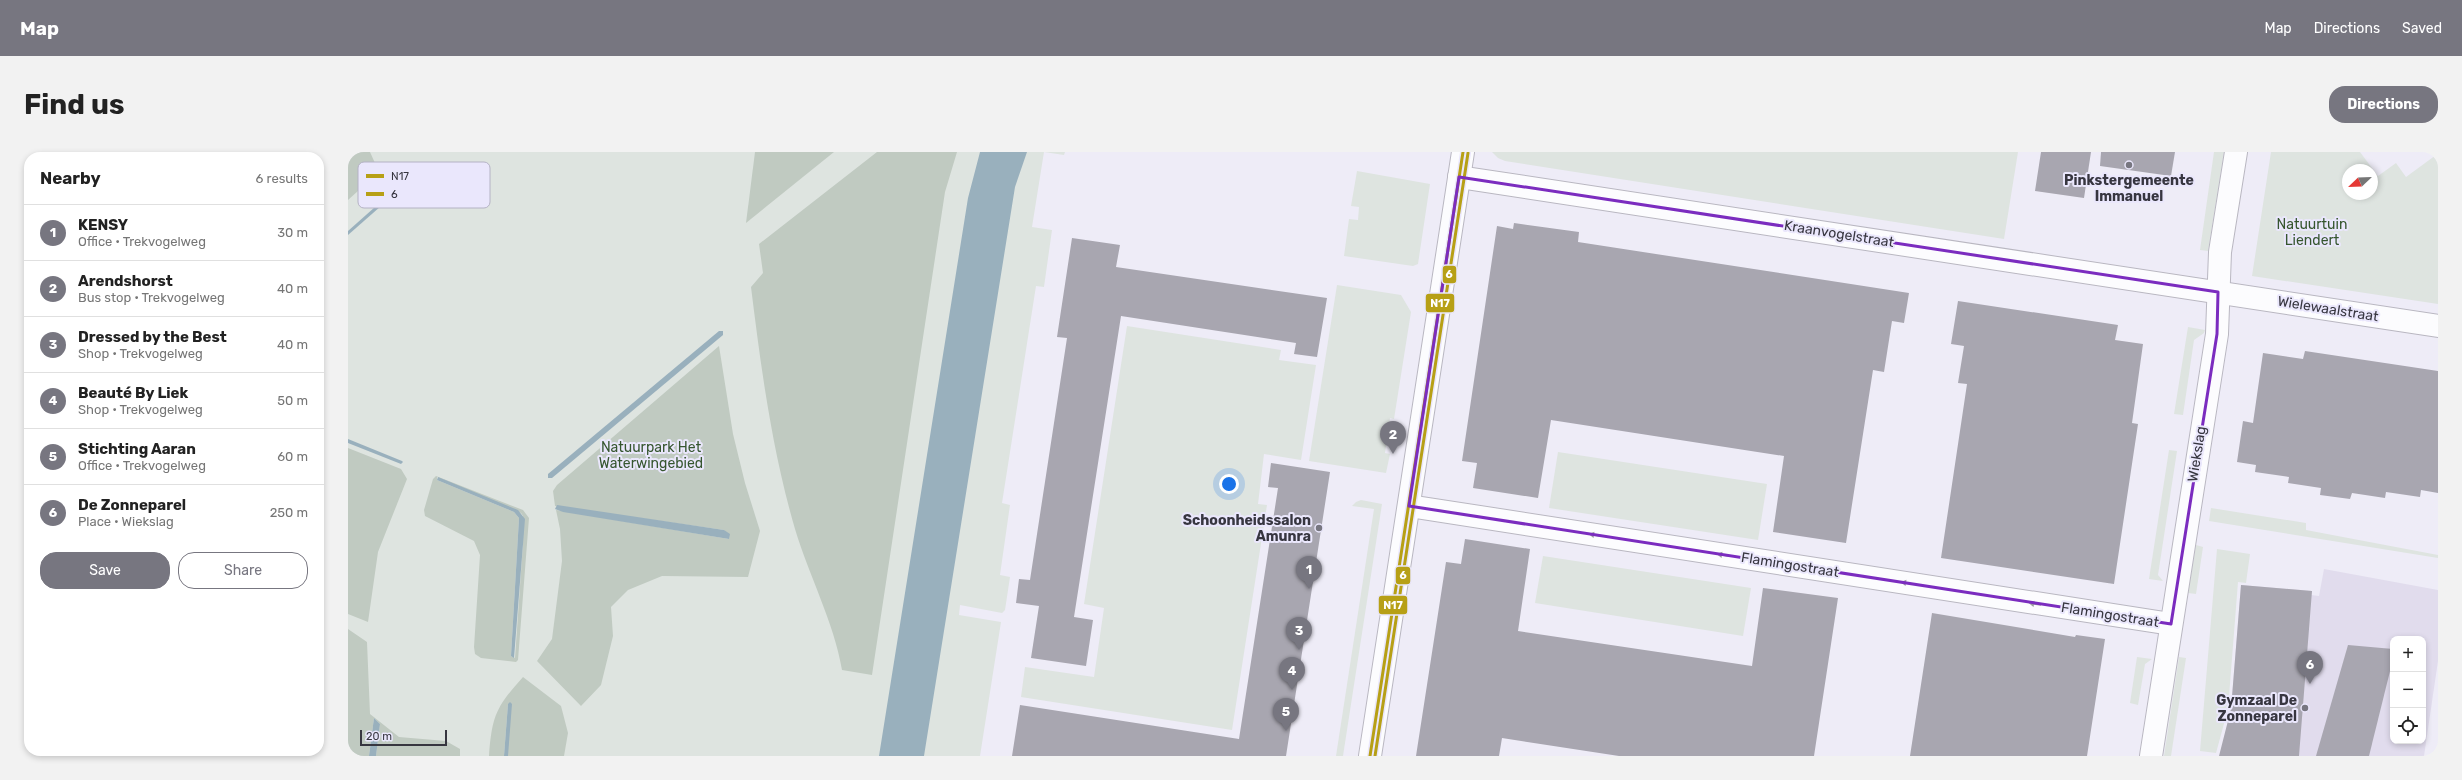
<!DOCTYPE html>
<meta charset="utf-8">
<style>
:root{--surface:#fff;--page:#f2f2f2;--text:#222;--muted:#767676;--line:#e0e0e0;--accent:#777680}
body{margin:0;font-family:Rubik,sans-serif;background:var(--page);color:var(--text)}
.controls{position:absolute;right:12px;bottom:12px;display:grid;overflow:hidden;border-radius:8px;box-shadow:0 2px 6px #0003}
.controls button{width:36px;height:36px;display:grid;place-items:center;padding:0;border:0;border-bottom:1px solid var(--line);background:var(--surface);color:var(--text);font:20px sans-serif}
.compass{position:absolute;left:1994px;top:12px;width:36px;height:36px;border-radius:50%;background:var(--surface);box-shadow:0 2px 6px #0003;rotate:247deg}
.scale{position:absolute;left:12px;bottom:10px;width:87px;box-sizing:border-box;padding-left:4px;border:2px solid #373640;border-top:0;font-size:11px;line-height:14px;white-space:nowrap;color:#373640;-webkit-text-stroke:3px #eae7fc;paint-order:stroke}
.you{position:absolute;left:881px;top:332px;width:14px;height:14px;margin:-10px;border:3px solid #fff;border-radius:50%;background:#1a73e8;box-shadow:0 0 0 6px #1a73e833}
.badge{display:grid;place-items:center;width:26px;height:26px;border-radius:50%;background:var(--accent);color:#fff;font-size:13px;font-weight:700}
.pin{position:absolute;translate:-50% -33px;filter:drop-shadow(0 1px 2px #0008)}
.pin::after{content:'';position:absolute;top:21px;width:14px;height:12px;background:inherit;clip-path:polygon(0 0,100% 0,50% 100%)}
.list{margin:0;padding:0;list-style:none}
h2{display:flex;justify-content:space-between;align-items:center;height:52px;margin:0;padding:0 16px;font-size:17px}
h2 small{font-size:13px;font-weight:400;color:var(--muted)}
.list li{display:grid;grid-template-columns:26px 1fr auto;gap:12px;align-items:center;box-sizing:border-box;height:56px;padding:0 16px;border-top:1px solid var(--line)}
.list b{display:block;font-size:15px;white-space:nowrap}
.list p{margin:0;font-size:13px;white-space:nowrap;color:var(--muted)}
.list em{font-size:13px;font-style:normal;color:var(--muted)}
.actions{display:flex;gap:8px;padding:12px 16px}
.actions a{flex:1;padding:9px 0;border:1px solid var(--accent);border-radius:16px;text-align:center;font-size:14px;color:var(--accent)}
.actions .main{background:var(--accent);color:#fff}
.icon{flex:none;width:22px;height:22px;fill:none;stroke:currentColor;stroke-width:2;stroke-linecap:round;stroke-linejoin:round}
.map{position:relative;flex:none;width:2090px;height:604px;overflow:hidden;border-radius:16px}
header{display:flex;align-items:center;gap:24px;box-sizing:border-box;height:56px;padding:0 20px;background:var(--accent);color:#fff}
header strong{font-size:19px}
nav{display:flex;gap:22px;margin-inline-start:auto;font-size:14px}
.intro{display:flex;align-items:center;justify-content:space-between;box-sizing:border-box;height:96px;padding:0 24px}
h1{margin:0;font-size:28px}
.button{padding:10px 18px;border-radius:16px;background:var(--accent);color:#fff;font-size:14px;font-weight:700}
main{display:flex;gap:24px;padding:0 24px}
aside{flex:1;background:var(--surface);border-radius:16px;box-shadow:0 2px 6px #0003}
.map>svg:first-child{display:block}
.education{fill:#e1dced;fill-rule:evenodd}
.green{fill:#dee4e0;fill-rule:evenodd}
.forest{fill:#c0cac1;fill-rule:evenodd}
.water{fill:#99b0bd}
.building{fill:#a8a6b0}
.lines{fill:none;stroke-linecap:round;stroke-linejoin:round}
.minor-casing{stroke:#b9b7c1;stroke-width:24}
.minor{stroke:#fcfcfe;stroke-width:22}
.bus-1-casing{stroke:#eae7fc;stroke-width:6}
.bus-2-casing{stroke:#eae7fc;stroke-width:6}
.bus-1{stroke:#b7a016;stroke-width:3}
.bus-2{stroke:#b7a016;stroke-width:3}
.oneway{fill:#9a999f}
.marked{fill:none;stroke:#7b2cbf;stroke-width:3;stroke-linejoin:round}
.poi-dot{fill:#777680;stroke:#eae7fc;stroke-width:1.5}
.labels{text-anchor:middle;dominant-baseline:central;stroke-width:4;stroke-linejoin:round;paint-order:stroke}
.poi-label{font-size:14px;font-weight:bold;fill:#373640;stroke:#eae7fc;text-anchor:end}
.park-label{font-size:14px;fill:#36562f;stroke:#eae7fc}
.street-label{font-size:14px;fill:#373640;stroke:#eae7fc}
.key{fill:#eae7fc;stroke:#b4b2c4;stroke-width:1}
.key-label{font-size:11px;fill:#373640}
.line-badge{stroke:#eae7fc;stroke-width:1.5}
.badge-label{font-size:11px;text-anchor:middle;font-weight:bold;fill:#fff}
</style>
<header>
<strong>Map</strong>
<nav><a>Map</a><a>Directions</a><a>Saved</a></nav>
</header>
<div class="intro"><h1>Find us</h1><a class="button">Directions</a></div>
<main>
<aside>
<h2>Nearby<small>6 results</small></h2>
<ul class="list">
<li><span class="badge">1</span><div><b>KENSY</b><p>Office · Trekvogelweg</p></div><em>30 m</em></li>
<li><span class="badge">2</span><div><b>Arendshorst</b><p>Bus stop · Trekvogelweg</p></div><em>40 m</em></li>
<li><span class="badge">3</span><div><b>Dressed by the Best</b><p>Shop · Trekvogelweg</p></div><em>40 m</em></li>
<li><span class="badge">4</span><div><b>Beauté By Liek</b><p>Shop · Trekvogelweg</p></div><em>50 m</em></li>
<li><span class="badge">5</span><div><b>Stichting Aaran</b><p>Office · Trekvogelweg</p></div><em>60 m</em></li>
<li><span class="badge">6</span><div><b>De Zonneparel</b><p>Place · Wiekslag</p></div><em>250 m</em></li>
</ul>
<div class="actions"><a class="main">Save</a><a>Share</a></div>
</aside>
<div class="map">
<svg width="2090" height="604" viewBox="0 0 2090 604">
<rect width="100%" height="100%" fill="#eeecf7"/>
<path class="education" d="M1976,417L2090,438V509L2076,604H1872L1883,557L1893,433L1964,439L1963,443L1971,444ZM2045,487H2075V589H2045Z"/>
<g class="green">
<polygon points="0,0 717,0 716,3 696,0 684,75 704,78 696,135 688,134 654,351 662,353 652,423 662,425 657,458 654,461 612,453 611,463 653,470 632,604 0,604"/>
<polygon points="1144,0 1670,0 1656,87 1157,9 1150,6"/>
<polygon points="1866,0 1876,0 1860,99 1852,98"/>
<path d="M1923,0H2012L2030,24L2048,11L2058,25L2088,3L2086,0H2090V152L1904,124ZM2000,18H2024V42H2000Z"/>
<polygon points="1009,19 1082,32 1070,112 1065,114 996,104 1001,67 1010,68 1011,55 1003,54"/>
<polygon points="989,133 1053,143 1063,160 1046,267 1042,266 1037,301 1042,302 1038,321 961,309"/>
<polygon points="779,174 933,198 931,208 968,213 953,308 916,302 910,352 919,353 884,578 673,545 677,515 746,525 756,456 736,452"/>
<polygon points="1840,175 1857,178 1856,181 1846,188 1835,263 1826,262"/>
<polygon points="1821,298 1829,299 1810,423 1815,429 1801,427"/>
<polygon points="1210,300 1419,332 1410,388 1201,356"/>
<polygon points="1013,348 1034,352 995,604 988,604 1026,357 1004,354 1008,350"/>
<polygon points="1863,356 1958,371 1958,378 2090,403 2090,406 1861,369"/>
<polygon points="1848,393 1855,395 1848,442 1840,441"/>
<polygon points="1869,397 1902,402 1898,431 1890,430 1880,557 1868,601 1852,599"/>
<polygon points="1195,404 1403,436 1395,484 1187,451"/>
<polygon points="1789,505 1804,507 1797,512 1790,553 1782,551"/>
<polygon points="1831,505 1838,506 1823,604 1816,604"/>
</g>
<g class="forest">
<polygon points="0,0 22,0 31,20 0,48"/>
<polygon points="407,0 486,0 398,71"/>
<path d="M529,0H609L597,40L524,523L494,518C486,470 461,424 447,377C424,298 413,216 403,135L415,121L411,92Z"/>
<polygon points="371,194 385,282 397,331 412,379 400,425 314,424 280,438 263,455 265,484 253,533 233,554 189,509 204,487 214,409 212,377 208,358 381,387 376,378 207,354 205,339 209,333"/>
<polygon points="0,296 53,317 59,327 30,400 20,470 0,462"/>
<path d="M88,324L175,358L181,366L170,508L168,510L133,506L127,502L126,495L132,403L126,389L77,364L76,358L85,327ZM89,325L173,361L175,364V391L167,506L163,504L171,366L166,360L89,328Z"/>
<polygon points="0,477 19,490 22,562 51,585 98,589 112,597 112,604 28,604 32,572 26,566 21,604 0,604"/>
<path d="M175,525L213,554L220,581L216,604H160V552L156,604H141C144,564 148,555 175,525Z"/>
</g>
<g class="water">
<polygon points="632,0 679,0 667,35 576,604 531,604 620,46"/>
<polygon points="72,15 74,18 0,83 0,79"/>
<polygon points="371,179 375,179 375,183 204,326 200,326 200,322"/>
<polygon points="0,287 54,309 55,310 53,312 0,291"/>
<polygon points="90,325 170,358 177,367 166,506 163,504 171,366 166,360 89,328"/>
<polygon points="209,353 376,378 382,382 381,387 215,360 207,357"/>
<polygon points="162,550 164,552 160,604 156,604 160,552"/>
<polygon points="26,566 32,572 28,604 21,604"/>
</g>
<g class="building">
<polygon points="1693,0 1743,0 1736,46 1687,39"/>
<polygon points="1753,0 1827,0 1823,24 1752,14"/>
<polygon points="1166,71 1231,80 1230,90 1561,141 1556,171 1544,169 1536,220 1525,218 1498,391 1425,380 1436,304 1203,268 1190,346 1125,336 1129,311 1114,309 1149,74 1165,77"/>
<polygon points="724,86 772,93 768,115 979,146 969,205 946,202 948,191 773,164 726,465 745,468 738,514 683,506 691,454 668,451 671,427 682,428 719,186 709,185"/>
<polygon points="1610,149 1770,173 1767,188 1795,192 1784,271 1790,272 1766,432 1593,406 1619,232 1610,231 1616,194 1603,192"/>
<polygon points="1957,199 2090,219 2090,341 2073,338 2072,345 2038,340 2037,346 2004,341 2002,347 1972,343 1973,336 1940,331 1941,325 1907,320 1908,313 1889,310 1895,269 1905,271 1915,201 1955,207"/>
<polygon points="923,311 982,320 938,604 664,604 672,553 891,587 930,336 920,335"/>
<polygon points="1117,387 1182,397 1170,479 1263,493 1404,514 1415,436 1490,446 1466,604 1271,604 1154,586 1151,604 1068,604 1098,410 1113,412"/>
<polygon points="1893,433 1964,439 1951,604 1871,604 1883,557"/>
<polygon points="1584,461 1727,485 1728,483 1757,487 1739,604 1562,604"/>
<polygon points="2000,493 2045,497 2045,507 2021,604 1968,604"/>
</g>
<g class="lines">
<defs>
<g id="minor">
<polyline points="1111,25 2090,174"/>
<polyline points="1061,354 1823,472"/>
<polyline points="1022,604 1115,0"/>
<polyline points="1803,604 1869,182 1872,100 1888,0"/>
</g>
</defs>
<use href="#minor" class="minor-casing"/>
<use href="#minor" class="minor"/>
<defs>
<polyline id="bus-1" points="1022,604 1115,0"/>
<polyline id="bus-2" points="1027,604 1120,1"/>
</defs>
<use href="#bus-1" class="bus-1-casing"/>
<use href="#bus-2" class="bus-2-casing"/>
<use href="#bus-1" class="bus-1"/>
<use href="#bus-2" class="bus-2"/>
</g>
<defs><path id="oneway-solid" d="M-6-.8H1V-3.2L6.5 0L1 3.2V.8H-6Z"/></defs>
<g class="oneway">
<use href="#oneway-solid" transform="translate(1247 383) rotate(-171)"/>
<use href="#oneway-solid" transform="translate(1375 403) rotate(-171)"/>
<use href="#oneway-solid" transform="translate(1559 431) rotate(-171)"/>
<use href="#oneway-solid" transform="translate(1687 452) rotate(-171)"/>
</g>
<path class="marked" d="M1111,25L1870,140L1869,182L1823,472L1061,354Z"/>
<g class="poi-dot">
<circle cx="1781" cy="13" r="4"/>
<circle cx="971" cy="376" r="4"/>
<circle cx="1957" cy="556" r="4"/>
</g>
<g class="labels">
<g class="poi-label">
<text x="1781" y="28" text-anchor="middle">Pinkstergemeente<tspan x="1781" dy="16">Immanuel</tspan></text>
<text x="963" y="368">Schoonheidssalon<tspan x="963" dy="16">Amunra</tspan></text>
<text x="1949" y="548">Gymzaal De<tspan x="1949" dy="16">Zonneparel</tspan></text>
</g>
<g class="park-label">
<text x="1964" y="72">Natuurtuin<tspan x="1964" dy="16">Liendert</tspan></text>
<text x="303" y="295">Natuurpark Het<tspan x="303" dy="16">Waterwingebied</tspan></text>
</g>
<g class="street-label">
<text transform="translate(1491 82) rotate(9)">Kraanvogelstraat</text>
<text transform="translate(1980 157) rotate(9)">Wielewaalstraat</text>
<text transform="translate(1849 302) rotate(-81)">Wiekslag</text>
<text transform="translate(1442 413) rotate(9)">Flamingostraat</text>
<text transform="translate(1762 463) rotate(9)">Flamingostraat</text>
</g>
</g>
<rect x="10" y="10" width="132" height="46" rx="6" class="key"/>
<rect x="18" y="22" width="18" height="4" fill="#b7a016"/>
<rect x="18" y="40" width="18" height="4" fill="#b7a016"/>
<g class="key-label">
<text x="43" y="28">N17</text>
<text x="43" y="46">6</text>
</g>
<g class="line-badge">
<rect x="1094" y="113" width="15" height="19" rx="4" fill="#b7a016"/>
<rect x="1077" y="141" width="30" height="20" rx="4" fill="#b7a016"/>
<rect x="1047" y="414" width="16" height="19" rx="4" fill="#b7a016"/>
<rect x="1030" y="443" width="30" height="20" rx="4" fill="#b7a016"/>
</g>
<g class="badge-label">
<text x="1101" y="126">6</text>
<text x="1092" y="155">N17</text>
<text x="1055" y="427">6</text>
<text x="1045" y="457">N17</text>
</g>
</svg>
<div class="controls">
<button>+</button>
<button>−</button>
<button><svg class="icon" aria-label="locate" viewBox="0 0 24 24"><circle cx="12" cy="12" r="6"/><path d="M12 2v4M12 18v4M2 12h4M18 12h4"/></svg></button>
</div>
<svg class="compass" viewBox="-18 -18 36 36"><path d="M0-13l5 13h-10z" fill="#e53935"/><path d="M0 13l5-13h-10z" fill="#767676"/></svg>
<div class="scale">20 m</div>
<div class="you"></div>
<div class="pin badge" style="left:961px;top:437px">1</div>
<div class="pin badge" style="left:1045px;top:302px">2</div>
<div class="pin badge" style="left:951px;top:498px">3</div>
<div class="pin badge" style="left:944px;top:538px">4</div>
<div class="pin badge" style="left:938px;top:579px">5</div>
<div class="pin badge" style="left:1962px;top:532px">6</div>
</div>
</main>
